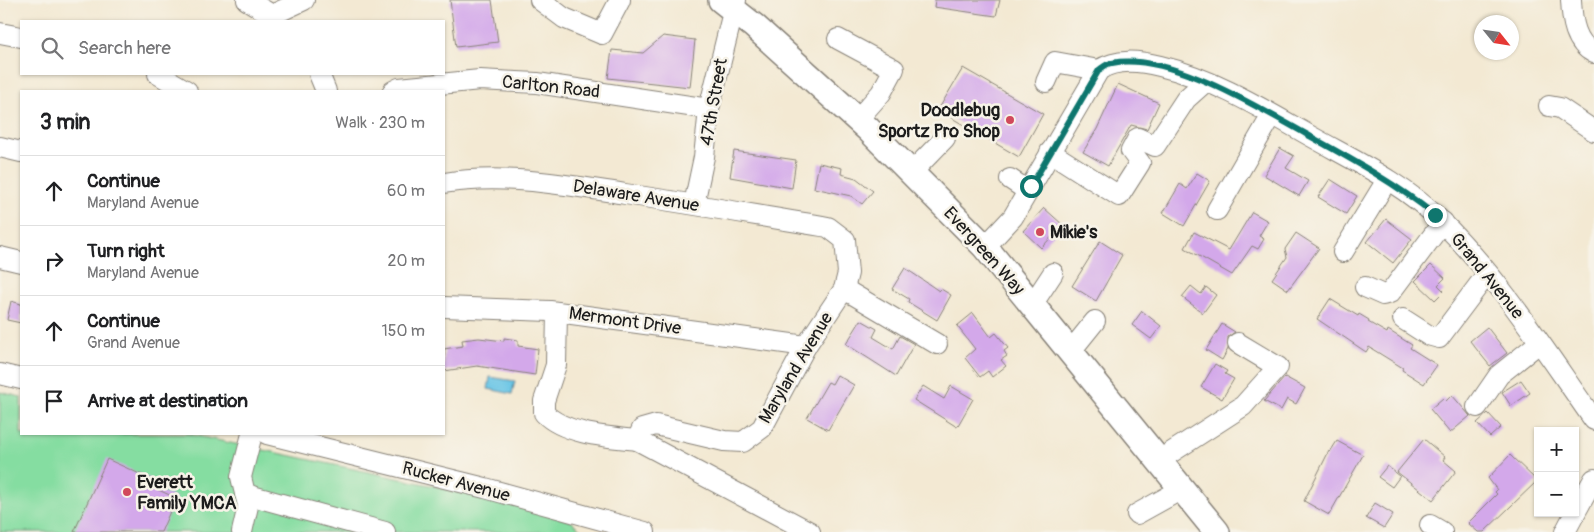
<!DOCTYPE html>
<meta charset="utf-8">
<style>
:root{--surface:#fff;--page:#f2f2f2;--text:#202124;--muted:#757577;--line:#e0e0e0}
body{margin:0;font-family:Pangolin,sans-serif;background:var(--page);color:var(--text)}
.controls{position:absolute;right:15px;bottom:15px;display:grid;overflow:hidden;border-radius:0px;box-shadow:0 1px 4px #0004}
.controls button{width:45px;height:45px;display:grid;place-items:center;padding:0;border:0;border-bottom:1px solid var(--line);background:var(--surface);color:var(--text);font:25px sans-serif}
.compass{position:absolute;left:1474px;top:15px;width:45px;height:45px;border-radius:50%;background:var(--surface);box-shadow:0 1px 4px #0004;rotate:120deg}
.stop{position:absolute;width:15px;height:15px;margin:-11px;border:4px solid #0f766e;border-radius:50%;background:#fff}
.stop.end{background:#0f766e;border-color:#fff;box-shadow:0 1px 5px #0008}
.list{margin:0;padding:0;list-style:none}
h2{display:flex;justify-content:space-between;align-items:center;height:65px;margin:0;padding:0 20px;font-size:21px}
h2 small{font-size:16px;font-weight:400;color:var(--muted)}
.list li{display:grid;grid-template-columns:32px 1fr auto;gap:15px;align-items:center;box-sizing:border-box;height:70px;padding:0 20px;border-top:1px solid var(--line)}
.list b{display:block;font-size:19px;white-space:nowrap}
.list p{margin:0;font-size:16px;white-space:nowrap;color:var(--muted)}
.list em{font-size:16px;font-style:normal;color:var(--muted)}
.icon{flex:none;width:28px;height:28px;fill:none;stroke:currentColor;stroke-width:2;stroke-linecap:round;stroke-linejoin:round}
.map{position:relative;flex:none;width:1594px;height:532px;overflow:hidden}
.search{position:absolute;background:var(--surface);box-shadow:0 1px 4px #0004;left:20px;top:20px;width:425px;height:55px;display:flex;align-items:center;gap:12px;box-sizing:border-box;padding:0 18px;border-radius:0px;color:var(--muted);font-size:19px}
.panel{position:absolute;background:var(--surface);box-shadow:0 1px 4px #0004;left:20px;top:90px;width:425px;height:345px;border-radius:0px}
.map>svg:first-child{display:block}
.green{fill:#85dda1;stroke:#507c5e}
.water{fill:#67c5e6;stroke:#427081}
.building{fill:#d3a8ea}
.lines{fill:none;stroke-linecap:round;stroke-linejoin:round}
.minor-casing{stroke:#888278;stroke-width:22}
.major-casing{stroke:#888278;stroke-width:28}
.minor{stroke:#fff;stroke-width:20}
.major{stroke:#fff;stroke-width:25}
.route{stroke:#0f766e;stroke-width:6}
.poi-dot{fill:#d1495b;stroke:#f7f3e8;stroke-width:2}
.labels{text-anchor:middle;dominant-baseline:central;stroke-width:5;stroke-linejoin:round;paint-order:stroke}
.street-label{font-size:18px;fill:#1c1c1c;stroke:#f7f3e8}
.poi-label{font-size:18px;font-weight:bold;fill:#1c1c1c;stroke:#f7f3e8;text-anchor:start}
</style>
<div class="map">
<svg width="1594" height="532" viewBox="0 0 1594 532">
<rect width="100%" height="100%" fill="#f7f3e8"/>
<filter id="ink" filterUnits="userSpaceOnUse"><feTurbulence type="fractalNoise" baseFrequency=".02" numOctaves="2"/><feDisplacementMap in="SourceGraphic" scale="10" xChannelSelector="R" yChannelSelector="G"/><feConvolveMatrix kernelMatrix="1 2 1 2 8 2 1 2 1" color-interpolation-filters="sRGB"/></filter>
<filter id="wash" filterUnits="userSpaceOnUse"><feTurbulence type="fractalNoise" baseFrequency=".0096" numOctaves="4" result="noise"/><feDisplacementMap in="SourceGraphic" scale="20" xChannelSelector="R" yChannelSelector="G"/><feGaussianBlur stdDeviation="1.12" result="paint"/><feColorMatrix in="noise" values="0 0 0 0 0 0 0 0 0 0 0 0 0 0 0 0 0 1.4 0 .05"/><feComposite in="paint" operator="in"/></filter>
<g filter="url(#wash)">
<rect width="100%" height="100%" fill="#f3e9d3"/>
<polygon class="green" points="0,392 21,397 21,434 188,434 491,498 571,521 583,532 0,532"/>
<polygon class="water" points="490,377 515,381 512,394 488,389"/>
<g id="blocks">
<g class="building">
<polygon points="450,0 492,0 498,42 456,47"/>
<polygon points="935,0 1000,0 996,16 934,7"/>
<polygon points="663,36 695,40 690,87 608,78 612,50 643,53"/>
<polygon points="963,68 1043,114 1019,157 938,110"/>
<polygon points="1118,84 1159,103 1147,129 1131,125 1108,166 1083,152 1097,129"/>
<polygon points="1280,148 1294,156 1286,168 1308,181 1299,196 1264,175"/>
<polygon points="734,151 796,160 792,188 730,177"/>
<polygon points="819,163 842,168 841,174 856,178 873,191 862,204 851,196 814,188"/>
<polygon points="1197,173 1210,181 1184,226 1163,213 1180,184 1187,189"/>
<polygon points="1330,179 1357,196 1346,214 1318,197"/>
<polygon points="1044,208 1063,225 1041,248 1023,231"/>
<polygon points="1252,212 1268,221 1259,236 1264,239 1258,249 1252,246 1232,275 1185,248 1194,232 1229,250"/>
<polygon points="1386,219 1412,239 1393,263 1367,242"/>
<polygon points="1296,233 1319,248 1288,290 1272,279 1287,257 1285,249"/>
<polygon points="1100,241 1122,255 1096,301 1072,286"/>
<polygon points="1431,265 1445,278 1438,285 1444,291 1435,300 1415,281"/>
<polygon points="905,268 939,291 941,289 951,295 937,320 908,302 909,299 892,289"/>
<polygon points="1191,286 1201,294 1206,287 1216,295 1203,313 1182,297"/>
<polygon points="1330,299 1358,316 1359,314 1369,320 1368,322 1387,333 1388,330 1412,345 1410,348 1437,365 1424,384 1402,370 1403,368 1369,347 1366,352 1317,319"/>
<polygon points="11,301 21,304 21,323 7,320"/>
<polygon points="1142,311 1161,326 1151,339 1132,325"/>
<polygon points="973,313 991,337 996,333 1008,348 1004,351 1007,356 1001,360 1006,366 992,377 988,371 980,377 965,358 975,349 957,326"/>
<polygon points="861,320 877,329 873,337 893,349 900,336 914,344 896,376 846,344"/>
<polygon points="1222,324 1235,332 1228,337 1228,349 1222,360 1206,350"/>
<polygon points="1487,327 1507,353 1490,366 1470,341"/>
<polygon points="479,338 504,341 504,338 518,340 518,346 538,349 535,375 477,366 444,371 444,349 463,346 462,340"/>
<polygon points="1215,364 1227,371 1225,374 1234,379 1222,399 1201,387"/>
<polygon points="837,375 854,385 828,430 807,418 828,382 832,384"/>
<polygon points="1285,377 1305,388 1296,404 1287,399 1281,410 1264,401"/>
<polygon points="1521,380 1530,393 1511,406 1502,392"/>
<polygon points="923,386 944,399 951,386 973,399 957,427 914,400"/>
<polygon points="1452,395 1470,416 1450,433 1430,409 1443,398 1446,401"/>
<polygon points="1488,413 1501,427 1490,437 1477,423"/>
<polygon points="1424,439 1445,457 1443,460 1456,471 1433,500 1397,472"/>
<polygon points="1337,441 1363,455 1329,515 1304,501 1329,451 1330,452"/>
<polygon points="1510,455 1537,481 1484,532 1478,532 1468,523 1497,494 1495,492 1497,490 1488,478"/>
<polygon points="107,459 153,480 150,486 176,498 161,532 74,532"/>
<polygon points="1387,466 1400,476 1392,487 1378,477"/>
<polygon points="1375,503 1393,514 1384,528 1366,518"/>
</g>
</g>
</g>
<g filter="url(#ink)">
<use href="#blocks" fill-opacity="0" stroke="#888278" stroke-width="1"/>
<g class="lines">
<defs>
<g id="minor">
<polyline points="247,0 272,15 304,0"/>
<polyline points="540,0 564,18 602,34 620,0"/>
<path d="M1571,0C1572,21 1575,43 1594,53"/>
<polyline points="0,33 21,37"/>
<polyline points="838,39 894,69 881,93 857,120"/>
<polyline points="158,74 187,91"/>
<polyline points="319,74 326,91"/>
<polyline points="1046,82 1055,62 1099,70"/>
<polyline points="393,91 399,88 480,80 537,83 709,109"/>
<polyline points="1549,106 1560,108 1594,131"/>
<polyline points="0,147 21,152"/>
<polyline points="1050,152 1119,196 1140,163 1131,151 1138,138 1155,146 1186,99 1205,82"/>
<polyline points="911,173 945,138"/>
<polyline points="1010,179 1028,191"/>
<path d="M444,183C503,173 566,185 625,194C693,204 760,216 828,227L845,240L848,273L844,289L806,346L762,428L743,442L724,441L656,425L642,429L637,440L810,532"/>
<polyline points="694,204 704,157 709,109 736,0"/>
<polyline points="1217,210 1272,115"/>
<path d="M985,247L1013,217L1099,70C1117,58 1140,61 1160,66C1215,79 1266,111 1314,138C1357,162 1405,185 1440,220C1500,279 1546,352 1594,420"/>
<polyline points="1343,252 1387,180"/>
<polyline points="0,257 21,262"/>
<polyline points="1365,287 1383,295 1390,293 1443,222"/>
<polyline points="844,289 937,344"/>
<polyline points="1032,305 1053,273"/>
<polyline points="444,307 550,311 806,346"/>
<path d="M557,312L556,365L544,401V413C564,434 608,437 637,440"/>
<polyline points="1403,319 1428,335 1439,338 1487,274"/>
<polyline points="1070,352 1095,321"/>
<polyline points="0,374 21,379"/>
<polyline points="1477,407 1499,375 1539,343"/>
<polyline points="267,434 485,488 645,532"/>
<polyline points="1158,461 1243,406 1278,367 1238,343"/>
<polyline points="245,494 385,532"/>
<polyline points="1575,513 1594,479"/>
<polyline points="1137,514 1182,489"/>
<polyline points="1430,525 1442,532"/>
<polyline points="242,532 248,506 241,477 252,434"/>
<polyline points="1565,532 1575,513"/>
</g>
<polyline id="major" points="721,0 754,26 868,129 985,247 1217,532"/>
</defs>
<use href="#minor" class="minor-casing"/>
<use href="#major" class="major-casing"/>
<use href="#minor" class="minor"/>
<use href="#major" class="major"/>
</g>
</g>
<g class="lines" filter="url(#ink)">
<path class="route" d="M1031,186L1099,70C1103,67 1107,63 1112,63C1169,52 1257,107 1306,134C1351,159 1395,183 1435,215"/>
</g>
<g class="poi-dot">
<circle cx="1010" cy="120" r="5"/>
<circle cx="1040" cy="232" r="5"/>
<circle cx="127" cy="492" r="5"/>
</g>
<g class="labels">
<g class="street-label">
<text transform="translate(551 87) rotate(6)">Carlton Road</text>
<text transform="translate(714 102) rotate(-80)">47th Street</text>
<text transform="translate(636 196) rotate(9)">Delaware Avenue</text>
<text transform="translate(984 251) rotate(48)">Evergreen Way</text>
<text transform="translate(1487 276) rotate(51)">Grand Avenue</text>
<text transform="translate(625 321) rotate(8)">Mermont Drive</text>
<text transform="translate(796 368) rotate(-59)">Maryland Avenue</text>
<text transform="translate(456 482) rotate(15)">Rucker Avenue</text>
</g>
<g class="poi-label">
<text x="1000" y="110" text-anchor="end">Doodlebug<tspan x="1000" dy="21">Sportz Pro Shop</tspan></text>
<text x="1050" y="232">Mikie's</text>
<text x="137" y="482">Everett<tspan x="137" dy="21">Family YMCA</tspan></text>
</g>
</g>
</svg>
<div class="controls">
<button>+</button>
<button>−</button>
</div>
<svg class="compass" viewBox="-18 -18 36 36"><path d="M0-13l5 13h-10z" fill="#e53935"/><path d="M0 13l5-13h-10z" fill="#757577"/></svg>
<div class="stop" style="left:1031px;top:186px"></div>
<div class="stop end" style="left:1435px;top:215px"></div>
<div class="search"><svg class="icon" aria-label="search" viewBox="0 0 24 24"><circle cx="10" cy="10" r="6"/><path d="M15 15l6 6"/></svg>Search here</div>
<section class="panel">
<h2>3 min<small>Walk · 230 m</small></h2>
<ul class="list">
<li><svg class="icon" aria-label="ahead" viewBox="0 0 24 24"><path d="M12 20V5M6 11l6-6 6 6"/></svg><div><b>Continue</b><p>Maryland Avenue</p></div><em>60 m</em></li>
<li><svg class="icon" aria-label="right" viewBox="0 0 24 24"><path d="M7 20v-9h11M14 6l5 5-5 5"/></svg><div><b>Turn right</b><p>Maryland Avenue</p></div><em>20 m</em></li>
<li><svg class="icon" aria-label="ahead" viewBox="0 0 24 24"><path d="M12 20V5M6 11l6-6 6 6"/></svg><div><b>Continue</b><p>Grand Avenue</p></div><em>150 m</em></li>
<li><svg class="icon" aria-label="arrive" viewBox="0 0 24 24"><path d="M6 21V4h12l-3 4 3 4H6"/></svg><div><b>Arrive at destination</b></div></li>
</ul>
</section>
</div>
